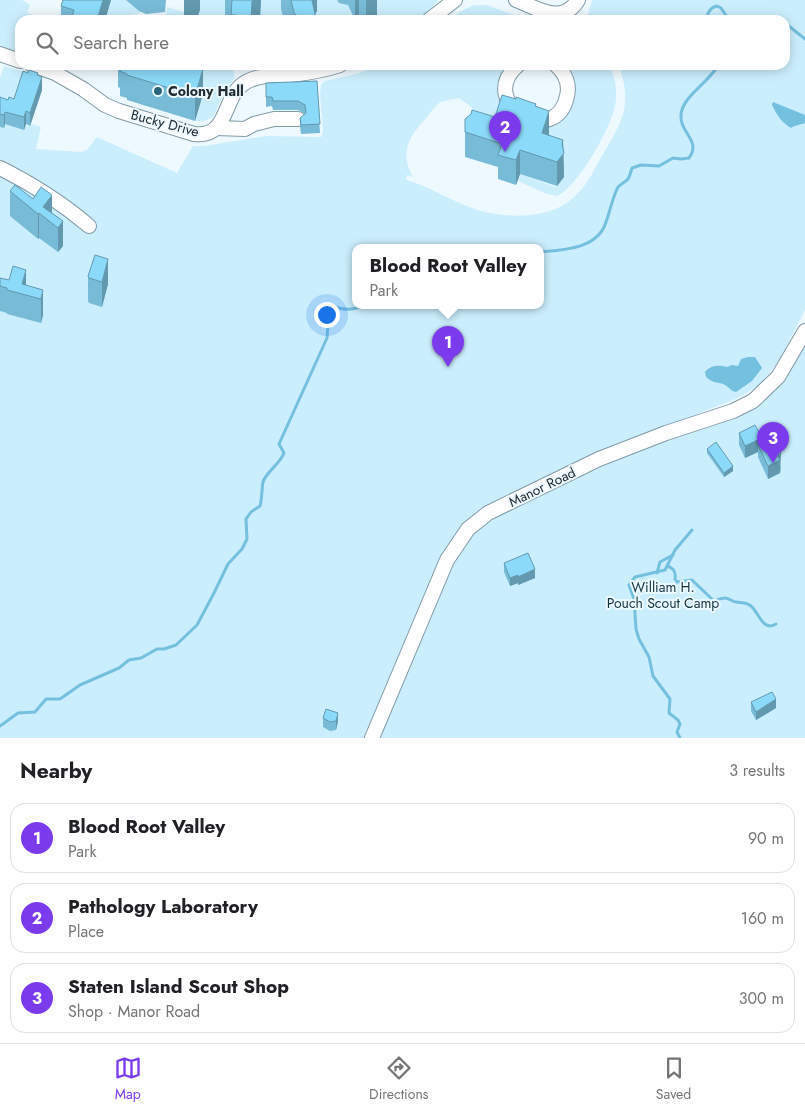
<!DOCTYPE html>
<meta charset="utf-8">
<style>
:root{--surface:#fff;--page:#f2f2f2;--text:#202124;--muted:#757577;--line:#e0e0e0;--accent:#7c3aed}
body{margin:0;font-family:Jost,sans-serif;background:var(--page);color:var(--text)}
.you{position:absolute;left:326px;top:314px;width:18px;height:18px;margin:-12px;border:4px solid #fff;border-radius:50%;background:#1a73e8;box-shadow:0 0 0 8px #1a73e833}
.badge{display:grid;place-items:center;width:32px;height:32px;border-radius:50%;background:var(--accent);color:#fff;font-size:16px;font-weight:700}
.pin{position:absolute;translate:-50% -41px;filter:drop-shadow(0 1px 2px #0008)}
.pin::after{content:'';position:absolute;top:26px;width:18px;height:15px;background:inherit;clip-path:polygon(0 0,100% 0,50% 100%)}
.popup{position:absolute;left:352px;top:244px;width:192px;height:65px;box-sizing:border-box;display:grid;place-content:center;border-radius:10px;background:var(--surface);filter:drop-shadow(0 1px 4px #0005);font-size:16px;white-space:nowrap;color:var(--muted)}
.popup b{font-size:19px;color:var(--text)}
.popup::after{content:'';position:absolute;left:50%;top:100%;margin-left:-10px;border:10px solid transparent;border-top-color:var(--surface)}
.list{margin:0;padding:0;list-style:none}
h2{display:flex;justify-content:space-between;align-items:center;height:65px;margin:0;padding:0 20px;font-size:21px}
h2 small{font-size:16px;font-weight:400;color:var(--muted)}
.list li{display:grid;grid-template-columns:32px 1fr auto;gap:15px;align-items:center;box-sizing:border-box;height:70px;margin:0 10px 10px;padding:0 10px;border:1px solid var(--line);border-radius:15px}
.list b{display:block;font-size:19px;white-space:nowrap}
.list p{margin:0;font-size:16px;white-space:nowrap;color:var(--muted)}
.list em{font-size:16px;font-style:normal;color:var(--muted)}
.icon{flex:none;width:28px;height:28px;fill:none;stroke:currentColor;stroke-width:2;stroke-linecap:round;stroke-linejoin:round}
.map{position:relative;flex:none;width:805px;height:738px;overflow:hidden}
.search{position:absolute;background:var(--surface);box-shadow:0 2px 12px #0003;left:15px;right:15px;top:15px;height:55px;display:flex;align-items:center;gap:12px;box-sizing:border-box;padding:0 18px;border-radius:15px;color:var(--muted);font-size:19px}
.sheet{height:305px;background:var(--surface)}
nav{display:flex;justify-content:space-around;align-items:center;box-sizing:border-box;height:70px;border-top:1px solid var(--line);background:var(--surface);font-size:14px;color:var(--muted)}
nav a{display:grid;justify-items:center;gap:2px}
nav .on{color:var(--accent)}
.map>svg:first-child{display:block}
.green{fill:#cbeefd;fill-rule:evenodd}
.water{fill:#73c0df}
.lines{fill:none;stroke-linecap:round;stroke-linejoin:round}
.stream{stroke:#73c0df;stroke-width:3}
.minor-casing{stroke:#819ba6;stroke-width:16}
.minor{stroke:#fff;stroke-width:14}
.wall{fill:#78bbd6}
.shaded-wall{fill:#6299ae}
.building{fill:#8cdaf9;stroke:#6299ae}
.poi-dot{fill:#2a677d;stroke:#eef9fe;stroke-width:2}
.labels{text-anchor:middle;dominant-baseline:central;stroke-width:4;stroke-linejoin:round;paint-order:stroke}
.poi-label{font-size:14px;font-weight:bold;fill:#222c31;stroke:#eef9fe;text-anchor:start}
.street-label{font-size:14px;fill:#222c31;stroke:#eef9fe}
.park-label{font-size:14px;fill:#103442;stroke:#eef9fe}
</style>
<div class="map">
<svg width="805" height="738" viewBox="0 0 805 738">
<rect width="100%" height="100%" fill="#eef9fe"/>
<g class="green">
<polygon points="0,0 22,0 30,5 27,13 50,20 20,20 20,56 2,50 3,47 1,47 0,49"/>
<polygon points="111,0 126,0 140,12 139,14 134,14 124,20 105,20"/>
<polygon points="199,0 235,0 225,15 229,20 192,20 198,16 199,10 197,5"/>
<polygon points="254,0 288,0 288,20 258,20 260,18"/>
<polygon points="308,0 337,0 339,3 347,3 355,19 359,18 360,20 311,20"/>
<path d="M368,0H438C420,24 408,20 381,20Z"/>
<path d="M592,0H805V310L780,359L761,384L738,398L613,447L492,503L469,520L366,738H0V127L4,128L5,124L30,126L31,124L41,127L36,149L81,152L87,150L97,137L177,173L193,146H204L266,136L321,137L323,132L320,94L321,85L325,81L356,74L380,65H512L505,75L516,124L477,114L469,105L458,98C452,100 443,100 439,103C434,107 430,114 426,118C409,137 399,152 413,177L407,175L406,180C429,186 449,200 472,208C502,219 552,221 576,195C588,184 595,168 603,154C624,119 632,105 619,65H785V20H589L588,14ZM356,248H540V306H356Z"/>
<polygon points="474,5 487,5 526,20 448,20 463,10"/>
<polygon points="167,7 184,12 185,20 166,20"/>
<polygon points="186,65 225,65 233,68 235,78 224,93 213,117 205,121 195,121 203,94"/>
<path d="M560,65H610C614,77 617,86 616,99C615,123 578,187 557,196L547,194L518,181L520,174L556,187L558,183L563,178V171L542,158L535,131L566,108Z"/>
<polygon points="4,66 34,75 14,112 0,97 0,78"/>
<path d="M805,343V738H379L452,568C457,556 463,544 472,536C497,512 531,499 561,485C625,455 691,430 756,405C779,390 791,366 805,343Z"/>
</g>
<g class="water">
<path d="M773,102L805,115V123C802,124 793,126 791,128C781,122 777,115 772,105Z"/>
<path d="M748,357H755L762,368L752,381L736,392C731,391 730,388 725,385C718,381 715,385 706,377L705,372C711,365 719,365 727,367L732,365L738,366L741,359Z"/>
</g>
<g class="lines">
<g class="stream">
<path d="M706,20C708,13 709,8 717,6L721,8L729,20"/>
<polyline points="761,20 772,17 781,20"/>
<polyline points="785,23 805,39"/>
<path d="M540,252C563,250 598,249 606,222C610,211 612,200 617,189C619,184 625,183 628,179C630,176 631,171 632,168L641,165L659,166L673,158L681,159L689,158C702,141 679,132 681,115C682,96 710,82 718,65"/>
<path d="M667,566C674,568 676,572 675,579L677,582L692,580L714,601C717,600 722,598 725,598C729,598 733,602 736,602C742,603 746,602 751,606C759,613 763,632 776,624"/>
<polyline points="657,573 660,562 673,555"/>
<path d="M0,726L18,713L35,712L46,699H60L80,685L119,668L129,660L141,658L157,649H164L176,645L197,625L214,593L228,564L242,549L247,539L246,519L251,512L260,506C262,500 262,485 263,482C266,472 280,464 284,453L279,444L327,338L328,325L323,314L324,308L332,306C342,310 352,311 362,306"/>
<polyline points="680,738 677,732 680,724 678,720 669,713 670,699 653,676 649,657 639,639 636,629 634,599 629,585 635,577 665,570 675,550 692,530"/>
</g>
<defs>
<g id="minor">
<path d="M516,0C537,8 562,26 578,0"/>
<polyline points="429,20 455,0"/>
<polyline points="0,54 20,61"/>
<path d="M32,65L55,73L83,89L105,105L119,111L194,134C229,138 222,99 243,84C257,74 275,76 291,75C308,73 325,70 340,65"/>
<path d="M518,65C474,103 556,150 567,96C570,84 565,73 556,65"/>
<polyline points="216,128 245,129 254,124 274,119 298,119"/>
<path d="M0,168C32,184 62,203 89,226"/>
<polyline points="372,738 447,560 468,529 488,513 599,459 666,433 733,411 753,401 778,377 805,331"/>
</g>
</defs>
<use href="#minor" class="minor-casing"/>
<use href="#minor" class="minor"/>
</g>
<g class="wall">
<polygon points="63,0 111,0 105,20 61,20 61,6"/>
<polygon points="126,0 166,0 165,12 146,14 139,11"/>
<polygon points="225,0 261,0 260,18 258,20 229,20 225,16"/>
<polygon points="281,0 317,0 317,11 315,15 316,20 288,20 283,17 281,9"/>
<polygon points="337,0 377,0 377,18 374,20 360,20 359,18 355,20 348,5 339,3"/>
<polygon points="118,65 190,65 203,94 195,121 127,100 127,98 120,96 120,88 118,87"/>
<polygon points="38,76 42,90 30,126 26,124 24,130 5,124 4,128 0,127 0,97 8,100 14,99"/>
<polygon points="317,81 320,133 301,134 300,127 300,118 305,114 298,110 273,110 272,106 266,107 266,83"/>
<polygon points="536,107 549,136 563,140 564,177 557,186 520,174 516,185 498,179 498,167 465,157 465,119 495,117"/>
<polygon points="10,191 52,213 63,221 63,246 58,252 39,238 38,239 10,216"/>
<polygon points="88,276 108,284 102,307 89,303 88,301"/>
<polygon points="0,278 43,290 43,315 41,323 7,314 7,313 0,311"/>
<polygon points="739,433 762,443 781,467 780,473 768,479 758,457 758,452 745,458 739,445"/>
<polygon points="707,449 733,471 724,477 707,453"/>
<polygon points="504,563 535,578 518,585 518,583 510,586 504,572"/>
<polygon points="751,702 776,708 756,720 751,711"/>
<polygon points="323,718 338,721 336,730 330,731 323,727"/>
</g>
<g class="shaded-wall">
<polygon points="103,0 111,0 105,20 97,20"/>
<polygon points="184,0 200,0 200,10 198,16 190,20 184,20"/>
<polygon points="254,0 261,0 260,18 258,20 251,20 252,1"/>
<polygon points="311,0 317,0 317,11 311,19"/>
<polygon points="355,0 359,0 359,18 355,20"/>
<polygon points="366,0 377,0 377,18 374,20 366,20"/>
<polygon points="203,69 203,94 195,121 195,96"/>
<polygon points="42,77 42,90 30,126 30,113"/>
<polygon points="26,111 26,124 24,130 24,117"/>
<polygon points="549,111 549,136 542,158 542,133"/>
<polygon points="5,112 5,124 4,128 4,115"/>
<polygon points="563,140 564,177 557,186 557,162"/>
<polygon points="520,150 520,174 516,185 516,160"/>
<polygon points="52,195 52,220 43,207"/>
<polygon points="39,213 39,238 38,239 38,214"/>
<polygon points="63,221 63,246 58,252 58,228"/>
<polygon points="108,259 108,284 102,307 102,282"/>
<polygon points="26,270 26,295 22,284"/>
<polygon points="43,290 43,315 41,323 41,299"/>
<polygon points="762,438 762,450 758,445 758,452 745,458 745,446"/>
<polygon points="781,454 780,473 768,479 768,466 778,456"/>
<polygon points="733,466 733,471 724,477 724,473"/>
<polygon points="535,569 535,578 518,585 518,577"/>
<polygon points="518,575 518,583 510,586 510,578"/>
<polygon points="776,699 776,708 756,720 756,712"/>
<polygon points="338,713 338,721 336,730 336,721"/>
</g>
<g class="building">
<polygon points="63,0 103,0 97,20 71,20 74,10 61,6"/>
<polygon points="232,0 254,0 252,1 251,20 236,20 236,15 231,15"/>
<polygon points="291,0 312,0 316,19 302,20 294,13"/>
<polygon points="122,65 190,65 203,69 195,96 127,75 127,74 120,71"/>
<polygon points="29,70 38,73 37,75 42,77 30,113 26,111 24,117 5,112 4,115 0,114 0,97 8,100 9,97 14,99 23,71 28,73"/>
<polygon points="317,81 320,124 301,125 300,118 306,113 305,105 298,101 273,101 272,97 266,97 266,83"/>
<polygon points="502,95 516,99 516,97 536,104 535,106 549,111 542,133 563,140 562,144 564,153 557,162 520,150 516,160 498,155 502,144 465,132 465,119 471,114 472,110 495,117"/>
<polygon points="15,185 33,199 41,187 52,195 43,207 63,221 58,228 39,213 38,214 10,191"/>
<polygon points="95,255 108,259 102,282 89,278 88,276"/>
<polygon points="13,266 26,270 22,284 43,290 41,299 7,290 7,288 0,286 0,278 9,280"/>
<polygon points="755,425 762,438 745,446 739,433"/>
<polygon points="770,439 772,443 775,442 781,454 778,456 780,460 768,466 758,445"/>
<polygon points="716,442 733,466 724,473 707,449"/>
<polygon points="528,553 535,569 518,577 518,575 510,578 504,563"/>
<polygon points="772,692 776,699 756,712 751,702"/>
<polygon points="326,709 338,713 336,721 330,722 323,718"/>
</g>
<circle class="poi-dot" cx="158" cy="91" r="5"/>
<g class="labels">
<g class="poi-label">
<text x="168" y="91">Colony Hall</text>
</g>
<g class="street-label">
<text transform="translate(165 123) rotate(15)">Bucky Drive</text>
<text transform="translate(542 487) rotate(-26)">Manor Road</text>
</g>
<g class="park-label">
<text x="663" y="587">William H.<tspan x="663" dy="16">Pouch Scout Camp</tspan></text>
</g>
</g>
</svg>
<div class="you"></div>
<div class="pin badge" style="left:448px;top:367px">1</div>
<div class="popup"><b>Blood Root Valley</b>Park</div>
<div class="pin badge" style="left:505px;top:152px">2</div>
<div class="pin badge" style="left:773px;top:463px">3</div>
<div class="search"><svg class="icon" aria-label="search" viewBox="0 0 24 24"><circle cx="10" cy="10" r="6"/><path d="M15 15l6 6"/></svg>Search here</div>
</div>
<section class="sheet">
<h2>Nearby<small>3 results</small></h2>
<ul class="list">
<li><span class="badge">1</span><div><b>Blood Root Valley</b><p>Park</p></div><em>90 m</em></li>
<li><span class="badge">2</span><div><b>Pathology Laboratory</b><p>Place</p></div><em>160 m</em></li>
<li><span class="badge">3</span><div><b>Staten Island Scout Shop</b><p>Shop · Manor Road</p></div><em>300 m</em></li>
</ul>
</section>
<nav>
<a class="on"><svg class="icon" aria-label="map" viewBox="0 0 24 24"><path d="M3 6l6-2 6 2 6-2v14l-6 2-6-2-6 2zM9 4v14M15 6v14"/></svg>Map</a>
<a><svg class="icon" aria-label="directions" viewBox="0 0 24 24"><path d="M12 3l9 9-9 9-9-9zM9 14v-3h6M13 9l2 2-2 2"/></svg>Directions</a>
<a><svg class="icon" aria-label="saved" viewBox="0 0 24 24"><path d="M7 4h10v16l-5-4-5 4z"/></svg>Saved</a>
</nav>
